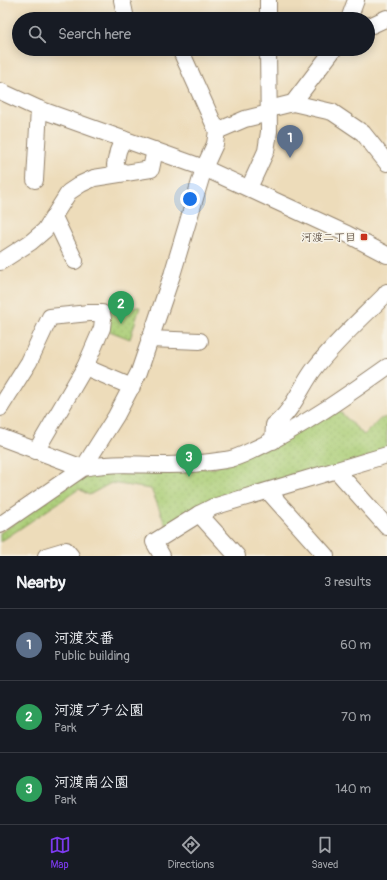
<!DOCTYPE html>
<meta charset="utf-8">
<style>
:root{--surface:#171b24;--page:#242831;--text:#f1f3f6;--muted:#9ea1a6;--line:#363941;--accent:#7c3aed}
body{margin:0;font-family:Pangolin,"Klee One",sans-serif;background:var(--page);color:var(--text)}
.you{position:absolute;left:190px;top:199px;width:14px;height:14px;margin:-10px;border:3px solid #fff;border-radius:50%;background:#1a73e8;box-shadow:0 0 0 6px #1a73e833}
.badge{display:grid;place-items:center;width:26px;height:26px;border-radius:50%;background:var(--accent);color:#fff;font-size:13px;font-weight:700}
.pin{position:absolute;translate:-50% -33px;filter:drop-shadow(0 1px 2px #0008)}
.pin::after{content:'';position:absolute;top:21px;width:14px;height:12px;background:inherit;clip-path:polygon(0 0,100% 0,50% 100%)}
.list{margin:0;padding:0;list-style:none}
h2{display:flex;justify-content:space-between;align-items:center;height:52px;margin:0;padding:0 16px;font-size:17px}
h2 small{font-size:13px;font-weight:400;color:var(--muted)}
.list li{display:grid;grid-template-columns:26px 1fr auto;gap:12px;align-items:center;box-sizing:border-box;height:72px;padding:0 16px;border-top:1px solid var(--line)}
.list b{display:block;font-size:15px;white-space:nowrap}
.list p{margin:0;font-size:13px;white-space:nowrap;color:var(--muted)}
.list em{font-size:13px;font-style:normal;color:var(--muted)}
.icon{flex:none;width:22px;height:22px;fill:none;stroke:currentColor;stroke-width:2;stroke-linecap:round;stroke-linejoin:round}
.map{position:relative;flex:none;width:387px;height:556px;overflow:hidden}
.search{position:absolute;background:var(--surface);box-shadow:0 2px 10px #0003;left:12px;right:12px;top:12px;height:44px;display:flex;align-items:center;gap:10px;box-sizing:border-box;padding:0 14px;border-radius:22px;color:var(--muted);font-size:15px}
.sheet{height:268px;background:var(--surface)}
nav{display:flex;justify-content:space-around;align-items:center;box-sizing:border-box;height:56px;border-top:1px solid var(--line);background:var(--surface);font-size:11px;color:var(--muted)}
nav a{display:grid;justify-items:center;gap:2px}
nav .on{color:var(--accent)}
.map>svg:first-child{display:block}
.park{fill:url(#park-dots);stroke:#737c4a}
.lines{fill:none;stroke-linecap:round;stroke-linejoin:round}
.minor-casing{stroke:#94836c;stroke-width:18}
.minor{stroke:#fff;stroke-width:16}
.poi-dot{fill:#c8321e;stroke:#f7f3e8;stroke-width:1.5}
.labels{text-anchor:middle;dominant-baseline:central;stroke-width:3;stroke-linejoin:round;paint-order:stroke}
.poi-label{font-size:11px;fill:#3b2a1e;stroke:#f7f3e8;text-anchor:end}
</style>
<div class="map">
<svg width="387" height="556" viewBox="0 0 387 556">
<defs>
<pattern id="park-dots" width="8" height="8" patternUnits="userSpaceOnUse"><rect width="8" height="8" fill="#abce77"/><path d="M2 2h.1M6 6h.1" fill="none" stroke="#94b166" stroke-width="1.8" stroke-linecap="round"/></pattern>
</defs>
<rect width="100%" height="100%" fill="#f7f3e8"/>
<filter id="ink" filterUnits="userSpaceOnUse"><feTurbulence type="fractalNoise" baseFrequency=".025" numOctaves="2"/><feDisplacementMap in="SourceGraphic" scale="8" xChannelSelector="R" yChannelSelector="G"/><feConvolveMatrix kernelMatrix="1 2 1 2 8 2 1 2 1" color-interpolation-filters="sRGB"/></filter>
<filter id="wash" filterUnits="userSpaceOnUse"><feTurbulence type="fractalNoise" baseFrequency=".012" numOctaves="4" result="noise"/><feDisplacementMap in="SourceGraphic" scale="16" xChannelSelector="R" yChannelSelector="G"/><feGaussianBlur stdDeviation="0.9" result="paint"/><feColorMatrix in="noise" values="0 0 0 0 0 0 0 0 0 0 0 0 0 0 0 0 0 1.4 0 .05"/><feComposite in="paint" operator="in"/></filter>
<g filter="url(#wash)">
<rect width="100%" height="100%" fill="#eddcba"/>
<g class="park">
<polygon points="108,305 140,307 130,339 107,330 107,317"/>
<polygon points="337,409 364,435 380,419 387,417 387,450 167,528 151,489 111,483 89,495 79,489 0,542 0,533 88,472 214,468"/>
</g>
</g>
<g filter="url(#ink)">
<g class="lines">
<defs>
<g id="minor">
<polyline points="122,0 126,19"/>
<polyline points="268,0 268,19"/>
<polyline points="349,19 356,0"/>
<polyline points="368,25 372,25 387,18"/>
<polyline points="180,49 217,131"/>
<polyline points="0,91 39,109 204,168 347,234 387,255"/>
<polyline points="293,103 334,49"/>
<polyline points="269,109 293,103 332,112 363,133 387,163"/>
<polyline points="123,139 118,151 115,165 119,170 125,173"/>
<polyline points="35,180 39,109"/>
<polyline points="249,188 266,151 269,132 268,49"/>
<polyline points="54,217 75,261"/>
<polyline points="0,262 31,242 45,230 69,192 81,184 94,178 151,169 155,150"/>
<polyline points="149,339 200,341"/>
<polyline points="85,367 132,387"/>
<polyline points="0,408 29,362 50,317 89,313 102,313 103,319 102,328 85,367 36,451"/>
<polyline points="0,437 83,468 116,416 139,372 172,275 204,168 215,144 217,131 245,119 269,113"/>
<path d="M273,441L274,425C293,411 301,386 315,368C335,342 361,319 384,296L387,292"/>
<polyline points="336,470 387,527"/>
<polyline points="268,491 326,556"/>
<polyline points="199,514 237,556"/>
<path d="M0,525L83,468C111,462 139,465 167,465C186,465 206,463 225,460C237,459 248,452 259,447C304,426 346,396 387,367"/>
<polyline points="46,556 66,550 71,556"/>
<polyline points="162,556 154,542 199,514 213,507 387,455"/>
</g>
</defs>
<use href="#minor" class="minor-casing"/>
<use href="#minor" class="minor"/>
</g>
</g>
<rect class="poi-dot" x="360" y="233" width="8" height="8" rx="2"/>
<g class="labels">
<g class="poi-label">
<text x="356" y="237">河渡二丁目</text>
</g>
</g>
</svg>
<div class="you"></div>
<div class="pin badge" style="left:290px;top:158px;background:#5c6f8a">1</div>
<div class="pin badge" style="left:121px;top:324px;background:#2e9e5b">2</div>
<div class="pin badge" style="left:189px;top:477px;background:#2e9e5b">3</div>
<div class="search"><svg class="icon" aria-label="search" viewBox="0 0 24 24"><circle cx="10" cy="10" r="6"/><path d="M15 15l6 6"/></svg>Search here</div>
</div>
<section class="sheet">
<h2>Nearby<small>3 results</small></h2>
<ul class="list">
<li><span class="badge" style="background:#5c6f8a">1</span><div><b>河渡交番</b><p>Public building</p></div><em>60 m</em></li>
<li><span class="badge" style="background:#2e9e5b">2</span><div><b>河渡プチ公園</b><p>Park</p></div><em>70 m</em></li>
<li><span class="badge" style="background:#2e9e5b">3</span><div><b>河渡南公園</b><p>Park</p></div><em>140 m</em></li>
</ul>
</section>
<nav>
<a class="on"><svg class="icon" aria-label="map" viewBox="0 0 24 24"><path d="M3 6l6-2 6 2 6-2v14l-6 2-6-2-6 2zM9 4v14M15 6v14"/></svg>Map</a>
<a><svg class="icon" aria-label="directions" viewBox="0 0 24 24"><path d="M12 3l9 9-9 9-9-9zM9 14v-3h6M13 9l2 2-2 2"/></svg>Directions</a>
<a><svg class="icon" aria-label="saved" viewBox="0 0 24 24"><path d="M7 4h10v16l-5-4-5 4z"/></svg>Saved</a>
</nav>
